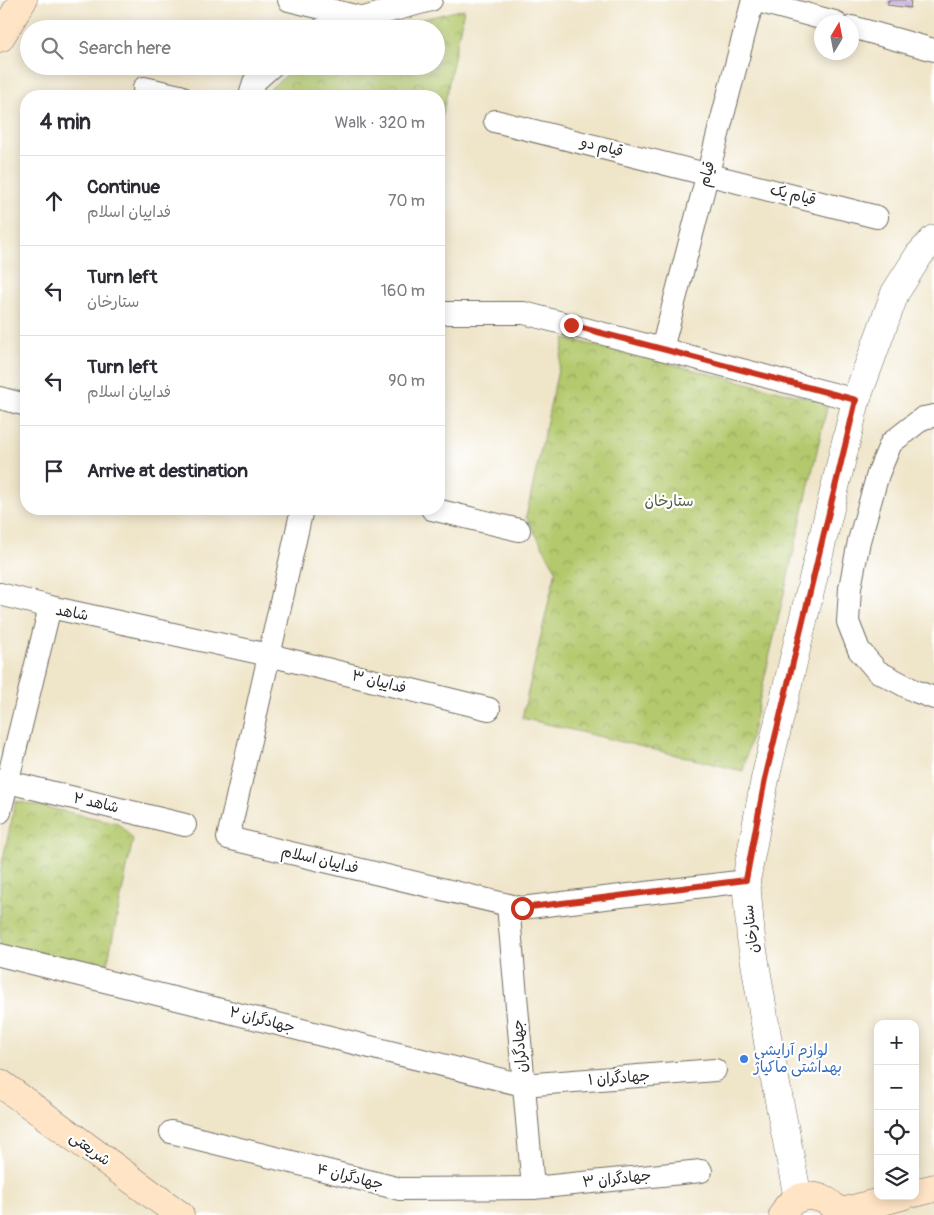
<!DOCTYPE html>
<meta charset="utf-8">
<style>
:root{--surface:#fff;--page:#f2f2f3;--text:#2b2b33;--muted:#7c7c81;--line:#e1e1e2}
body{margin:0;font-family:Pangolin,"Playpen Sans Arabic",sans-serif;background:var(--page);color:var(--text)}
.controls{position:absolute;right:15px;bottom:15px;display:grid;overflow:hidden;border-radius:10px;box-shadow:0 2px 12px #0003}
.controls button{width:45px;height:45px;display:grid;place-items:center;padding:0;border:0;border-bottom:1px solid var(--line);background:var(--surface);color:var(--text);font:25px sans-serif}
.compass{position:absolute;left:814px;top:15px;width:45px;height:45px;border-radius:50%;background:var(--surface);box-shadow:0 2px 12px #0003;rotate:10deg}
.stop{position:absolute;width:15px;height:15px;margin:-11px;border:4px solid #c8321e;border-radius:50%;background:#fff}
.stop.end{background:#c8321e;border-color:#fff;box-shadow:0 1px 5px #0008}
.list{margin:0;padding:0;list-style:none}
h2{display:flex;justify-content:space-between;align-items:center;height:65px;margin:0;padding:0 20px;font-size:21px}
h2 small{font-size:16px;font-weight:400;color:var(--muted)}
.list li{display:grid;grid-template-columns:32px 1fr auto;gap:15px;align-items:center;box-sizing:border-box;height:90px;padding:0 20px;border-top:1px solid var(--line)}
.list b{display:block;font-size:19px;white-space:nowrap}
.list p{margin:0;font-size:16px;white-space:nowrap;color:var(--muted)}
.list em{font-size:16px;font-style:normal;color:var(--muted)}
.icon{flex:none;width:28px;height:28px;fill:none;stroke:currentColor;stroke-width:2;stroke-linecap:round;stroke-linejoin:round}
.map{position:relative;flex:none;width:934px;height:1215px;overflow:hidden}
.search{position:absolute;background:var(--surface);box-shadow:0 2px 12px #0003;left:20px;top:20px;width:425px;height:55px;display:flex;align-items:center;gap:12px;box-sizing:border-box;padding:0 18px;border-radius:28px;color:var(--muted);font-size:19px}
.panel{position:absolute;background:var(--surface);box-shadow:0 2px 12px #0003;left:20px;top:90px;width:425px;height:425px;border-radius:20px}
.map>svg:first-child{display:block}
.park{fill:url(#park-crowns);stroke:#707a4c}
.building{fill:#bea1d9}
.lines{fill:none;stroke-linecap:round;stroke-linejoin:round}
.minor-casing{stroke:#706c62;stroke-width:24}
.tertiary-casing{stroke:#706c62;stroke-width:29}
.secondary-casing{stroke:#706c62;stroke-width:29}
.minor{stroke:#fff;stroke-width:22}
.tertiary{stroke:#fff;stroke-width:28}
.secondary{stroke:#ffe4c6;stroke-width:28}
.route{stroke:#c8321e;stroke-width:6}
.shop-dot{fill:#3f7fe0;stroke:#fff;stroke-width:2}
.labels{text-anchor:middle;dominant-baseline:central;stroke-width:4.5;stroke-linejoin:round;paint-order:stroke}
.street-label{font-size:15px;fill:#2b2b2b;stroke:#fff}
.park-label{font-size:15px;fill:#545a3f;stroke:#fff}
.shop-label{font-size:15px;fill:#366cbe;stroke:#fff;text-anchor:start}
</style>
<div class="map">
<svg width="934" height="1215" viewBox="0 0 934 1215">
<defs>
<pattern id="park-crowns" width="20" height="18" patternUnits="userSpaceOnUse" patternTransform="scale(1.25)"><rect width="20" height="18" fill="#b4c96d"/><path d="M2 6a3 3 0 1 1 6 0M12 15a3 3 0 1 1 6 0" fill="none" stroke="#93a35a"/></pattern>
</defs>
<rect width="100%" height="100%" fill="#fff"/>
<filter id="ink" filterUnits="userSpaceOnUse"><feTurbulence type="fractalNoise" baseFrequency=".02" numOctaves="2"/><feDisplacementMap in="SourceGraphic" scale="10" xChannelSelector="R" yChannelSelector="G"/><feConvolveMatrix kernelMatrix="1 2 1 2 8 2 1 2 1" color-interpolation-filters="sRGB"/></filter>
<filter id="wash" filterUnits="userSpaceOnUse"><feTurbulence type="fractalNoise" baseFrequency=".0096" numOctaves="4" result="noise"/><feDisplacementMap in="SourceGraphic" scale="20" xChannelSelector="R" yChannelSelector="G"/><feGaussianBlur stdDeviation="1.12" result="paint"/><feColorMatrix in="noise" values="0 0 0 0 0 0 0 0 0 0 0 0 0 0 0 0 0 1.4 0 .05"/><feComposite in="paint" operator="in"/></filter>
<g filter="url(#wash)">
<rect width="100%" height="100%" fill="#efe5c9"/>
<g class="park">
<polygon points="464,9 439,131 439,96 267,96 272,87 298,66 436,66 436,29 382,29"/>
<polygon points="565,338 828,403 743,771 522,718 556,570 526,517"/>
<polygon points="16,801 118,823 133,839 107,965 0,946 0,872"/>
</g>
<g id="blocks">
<polygon class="building" points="888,0 911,0 910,8 888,5"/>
</g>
</g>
<g filter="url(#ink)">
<use href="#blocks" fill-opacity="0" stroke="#706c62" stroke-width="1"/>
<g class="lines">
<defs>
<g id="minor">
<polyline points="289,0 359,17"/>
<polyline points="754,0 835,22"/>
<polyline points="852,27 934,50"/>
<polyline points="322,29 431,0"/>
<polyline points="144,88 180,96"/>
<polyline points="250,96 254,82 272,66"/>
<polyline points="495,121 877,217"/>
<polyline points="439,313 524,313 856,400"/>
<polyline points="662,349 753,0"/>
<polyline points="0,398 26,405"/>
<polyline points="934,416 923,418 891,443 878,474 859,541 850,588 848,622 859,650 877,671 915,691 934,698"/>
<polyline points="302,509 228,838 521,908 746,881"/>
<polyline points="432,509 519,530"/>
<polyline points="0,594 50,607"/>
<polyline points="0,780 185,825"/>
<polyline points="0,812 50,607 269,655 489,709"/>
<polyline points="508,905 533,1188"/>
<polyline points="0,955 523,1085 715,1070"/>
<polyline points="171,1132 400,1189 533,1188 701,1171"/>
</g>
<polyline id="tertiary" points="798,1198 770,1054 751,938 746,881 765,779 856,400 895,293 919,255 934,239"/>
<g id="secondary">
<polyline points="0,38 23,0"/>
<polyline points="0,1083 180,1215"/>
<polyline points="915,1193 934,1188"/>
<polyline points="838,1213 902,1196"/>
<path d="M783,1215C792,1189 828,1191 839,1215"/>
</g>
</defs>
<use href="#minor" class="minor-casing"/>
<use href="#tertiary" class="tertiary-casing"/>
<use href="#secondary" class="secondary-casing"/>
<use href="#minor" class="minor"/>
<use href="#tertiary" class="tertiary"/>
<use href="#secondary" class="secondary"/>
</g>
</g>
<g class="lines" filter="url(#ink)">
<polyline class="route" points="522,908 746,880 765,779 856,400 571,325"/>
</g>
<circle class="shop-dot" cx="744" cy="1059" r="5"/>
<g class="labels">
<g class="street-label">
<text transform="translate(602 147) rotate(14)">قیام دو</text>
<text transform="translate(707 174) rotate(-75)">قیام</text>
<text transform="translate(793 195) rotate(14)">قیام یک</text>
<text transform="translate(72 613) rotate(10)">شاهد</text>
<text transform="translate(379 682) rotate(14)">فداییان ۳</text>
<text transform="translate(96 803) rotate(13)">شاهد ۲</text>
<text transform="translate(320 860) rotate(13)">فداییان اسلام</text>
<text transform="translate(751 929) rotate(-97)">ستارخان</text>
<text transform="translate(262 1020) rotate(14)">جهادگران ۲</text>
<text transform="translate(520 1046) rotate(-95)">جهادگران</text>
<text transform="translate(619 1078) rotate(-4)">جهادگران ۱</text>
<text transform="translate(90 1149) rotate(36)">شریعتی</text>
<text transform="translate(350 1177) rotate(14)">جهادگران ۴</text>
<text transform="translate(617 1179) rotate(-6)">جهادگران ۳</text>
</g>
<g class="park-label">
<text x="669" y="501">ستارخان</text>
</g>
<g class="shop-label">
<text x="754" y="1050">لوازم آرایشی<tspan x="754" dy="17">بهداشتی ماکیاژ</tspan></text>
</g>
</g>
</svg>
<div class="controls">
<button>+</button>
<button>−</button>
<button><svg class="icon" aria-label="locate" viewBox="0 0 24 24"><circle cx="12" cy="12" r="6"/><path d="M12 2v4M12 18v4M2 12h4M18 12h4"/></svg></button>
<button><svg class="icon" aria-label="layers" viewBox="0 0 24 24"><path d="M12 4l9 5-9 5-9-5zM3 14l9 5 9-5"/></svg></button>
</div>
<svg class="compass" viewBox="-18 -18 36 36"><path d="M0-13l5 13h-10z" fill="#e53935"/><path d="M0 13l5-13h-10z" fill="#7c7c81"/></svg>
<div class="stop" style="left:522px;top:908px"></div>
<div class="stop end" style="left:571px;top:325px"></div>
<div class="search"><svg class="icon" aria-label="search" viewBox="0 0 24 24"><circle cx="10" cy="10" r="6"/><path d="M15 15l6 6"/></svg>Search here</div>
<section class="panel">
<h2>4 min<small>Walk · 320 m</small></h2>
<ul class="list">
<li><svg class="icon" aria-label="ahead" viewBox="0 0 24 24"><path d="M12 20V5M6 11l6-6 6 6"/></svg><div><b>Continue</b><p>فداییان اسلام</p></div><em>70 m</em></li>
<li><svg class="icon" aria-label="left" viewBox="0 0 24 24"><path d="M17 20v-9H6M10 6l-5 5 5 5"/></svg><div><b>Turn left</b><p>ستارخان</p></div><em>160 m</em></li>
<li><svg class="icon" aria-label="left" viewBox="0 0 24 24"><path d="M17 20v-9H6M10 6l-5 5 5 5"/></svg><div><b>Turn left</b><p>فداییان اسلام</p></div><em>90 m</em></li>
<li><svg class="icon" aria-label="arrive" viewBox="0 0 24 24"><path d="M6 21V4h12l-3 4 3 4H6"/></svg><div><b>Arrive at destination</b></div></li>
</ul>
</section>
</div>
